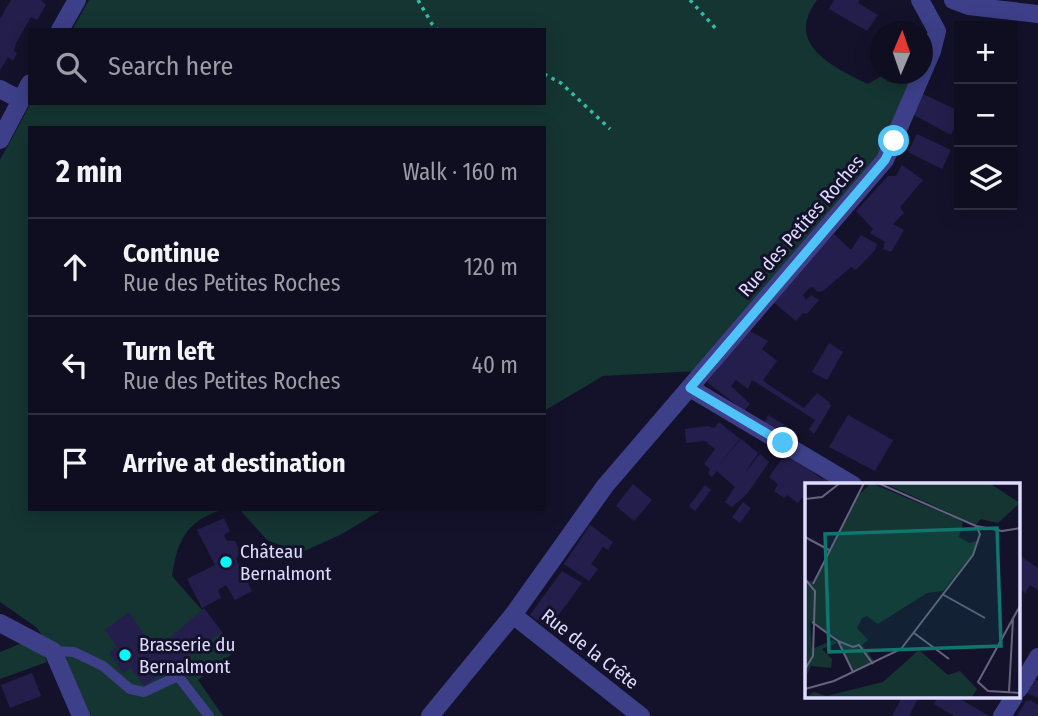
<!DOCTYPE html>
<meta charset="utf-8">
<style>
:root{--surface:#0f0e20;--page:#181729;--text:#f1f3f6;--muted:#9b9ca5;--line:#2f2e3e}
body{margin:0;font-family:"Fira Sans Condensed",sans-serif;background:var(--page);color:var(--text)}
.controls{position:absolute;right:21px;top:21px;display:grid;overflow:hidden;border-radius:0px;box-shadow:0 4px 18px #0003}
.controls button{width:63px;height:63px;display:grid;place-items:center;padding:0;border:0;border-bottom:2px solid var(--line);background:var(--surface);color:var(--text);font:35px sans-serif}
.compass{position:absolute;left:870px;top:21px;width:63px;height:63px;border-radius:50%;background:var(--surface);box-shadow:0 4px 18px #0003;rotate:2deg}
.stop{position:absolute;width:21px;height:21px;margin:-16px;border:5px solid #4fc3f7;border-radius:50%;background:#fff}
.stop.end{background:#4fc3f7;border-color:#fff;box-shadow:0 2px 7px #0008}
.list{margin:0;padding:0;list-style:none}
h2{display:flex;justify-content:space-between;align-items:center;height:91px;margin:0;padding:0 28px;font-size:30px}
h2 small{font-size:23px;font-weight:400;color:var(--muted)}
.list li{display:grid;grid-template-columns:46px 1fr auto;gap:21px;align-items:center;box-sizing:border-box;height:98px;padding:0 28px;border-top:2px solid var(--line)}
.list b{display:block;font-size:26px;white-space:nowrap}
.list p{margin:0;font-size:23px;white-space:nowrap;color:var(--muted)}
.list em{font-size:23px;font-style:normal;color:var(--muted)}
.icon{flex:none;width:38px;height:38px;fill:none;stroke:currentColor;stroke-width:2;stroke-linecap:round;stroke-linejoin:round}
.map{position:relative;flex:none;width:1038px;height:716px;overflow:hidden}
.search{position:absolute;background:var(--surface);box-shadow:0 4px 18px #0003;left:28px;top:28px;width:518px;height:77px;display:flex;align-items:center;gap:18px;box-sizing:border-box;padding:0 24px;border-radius:0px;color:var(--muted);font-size:26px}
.panel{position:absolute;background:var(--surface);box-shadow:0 4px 18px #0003;left:28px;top:126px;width:518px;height:385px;border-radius:0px}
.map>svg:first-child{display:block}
.green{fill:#153532}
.building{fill:#241e4c}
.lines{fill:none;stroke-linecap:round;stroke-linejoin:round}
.path{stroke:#33bcaa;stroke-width:3.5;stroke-dasharray:3.5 5;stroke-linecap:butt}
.service{stroke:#3d4089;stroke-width:10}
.minor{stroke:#3d4089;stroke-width:18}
.route{stroke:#4fc3f7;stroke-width:9}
.poi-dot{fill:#0bf4fb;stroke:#14122b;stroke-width:2.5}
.labels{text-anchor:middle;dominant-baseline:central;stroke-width:6;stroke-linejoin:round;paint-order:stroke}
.street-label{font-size:19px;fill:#dedcfe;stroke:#14122b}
.poi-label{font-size:19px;fill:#dedcfe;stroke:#14122b;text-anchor:start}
.inset-road{fill:none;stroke:#65637f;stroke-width:2}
.view{fill:#0f766e;fill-opacity:0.15;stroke:#0f766e;stroke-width:3.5}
.inset-edge{fill:none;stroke:#dedcfe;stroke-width:3.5}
</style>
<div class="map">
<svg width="1038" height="716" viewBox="0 0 1038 716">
<rect width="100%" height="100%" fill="#14122b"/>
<g class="green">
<path d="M89,0H817C784,44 832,67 868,84L885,74H913L883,160L698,371L603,376L544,411V128H30V509H224C186,521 178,539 172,576L237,650L198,680L223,716H84L54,651L36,627L0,602V160L31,103H544V30H72Z"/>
<polygon points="239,509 383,509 342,534 300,553 267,540"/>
<polygon points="22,643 42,651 47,662 0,679 0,652"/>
</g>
<g class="building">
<polygon points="11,0 41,0 46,5 37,20 31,17 16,43 14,51 17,53 13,61 8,57 0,70 0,19"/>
<polygon points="834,0 859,0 858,3 878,15 867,31 829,9"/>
<polygon points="923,94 959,111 959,119 951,135 912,114"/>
<polygon points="917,134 951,150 942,169 908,152"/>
<polygon points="902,165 923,180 900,207 904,213 893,224 904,230 891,252 883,249 885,242 870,233 873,229 856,211 888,176 896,176"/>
<polygon points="834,234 851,250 861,235 877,244 875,250 856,270 851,267 823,291 818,292 812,287 807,290 803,295 806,300 811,295 819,300 807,314 803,313 796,321 772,301"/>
<polygon points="748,330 768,341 762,349 777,361 763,380 766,383 804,408 817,393 829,402 831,406 814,434 809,429 815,420 752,380 748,389 736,380 731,386 750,404 744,411 707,382"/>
<polygon points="829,343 843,352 827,380 812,372"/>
<polygon points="768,415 796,432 791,439 764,424"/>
<polygon points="848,415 893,440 875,471 829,447"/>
<polygon points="719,422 740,439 718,466 741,439 758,453 745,473 760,454 769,462 747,494 732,507 725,502 735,487 717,471 712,477 708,474 710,469 704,464 715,449 705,441 686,443 685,429 708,426 714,428"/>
<polygon points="786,453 822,479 824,477 839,485 807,485 807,501 802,498 798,503 787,495 784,498 774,491 778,484 769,477"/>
<polygon points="633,484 652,500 634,521 616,506"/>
<polygon points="705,485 711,490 695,511 689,506"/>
<polygon points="743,502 751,508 740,523 732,517"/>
<polygon points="224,518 230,531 224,535 227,541 235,541 240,551 236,559 252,591 235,600 226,585 218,590 221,598 202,608 187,579 215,565 197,530"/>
<polygon points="590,525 613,542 608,550 603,547 591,564 598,569 589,581 564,564"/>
<polygon points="1019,555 1038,568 1038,590 1030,585 1025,593 1019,588"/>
<polygon points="562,571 582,583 554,621 561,627 556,634 530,615"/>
<polygon points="204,608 222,632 144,686 131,668 123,673 109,652 117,647 105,630 129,612 155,651"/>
<polygon points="32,673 41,696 10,708 1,685"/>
<polygon points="1033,678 1038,681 1038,698 1025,692"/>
<polygon points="902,697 917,700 909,716 892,716"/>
<polygon points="938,697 957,697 989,716 954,716 934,704"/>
<polygon points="1031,700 1038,705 1038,716 1017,716 1026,701"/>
</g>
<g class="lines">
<g class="path">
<polyline points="418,0 432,24 438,30"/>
<polyline points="690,0 718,31"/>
<polyline points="544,74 561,83 610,129"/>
</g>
<polyline class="service" points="53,651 74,652 103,666 130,689 144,692 178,676 209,716"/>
<g class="minor">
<polyline points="953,0 969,6 1038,14"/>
<polyline points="60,30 77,0"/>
<polyline points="0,89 21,100"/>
<polyline points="0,140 30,83"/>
<polyline points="690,388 853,485"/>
<polyline points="513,615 641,716"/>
<polyline points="0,623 53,651 81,716"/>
<polyline points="1019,689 1038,657"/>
<polyline points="430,716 513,615 605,486 885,160 932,51 937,31 920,0"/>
<polyline points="1002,716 1014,697"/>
</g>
</g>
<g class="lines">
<polyline class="route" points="783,443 690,388 885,160 894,141"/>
</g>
<g class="poi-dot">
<circle cx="226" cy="562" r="7"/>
<circle cx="125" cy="655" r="7"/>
</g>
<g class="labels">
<g class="street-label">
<text transform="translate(801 226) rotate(-49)">Rue des Petites Roches</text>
<text transform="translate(590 649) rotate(38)">Rue de la Crête</text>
</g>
<g class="poi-label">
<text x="240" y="551">Château<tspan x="240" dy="22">Bernalmont</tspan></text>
<text x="139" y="644">Brasserie du<tspan x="139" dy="22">Bernalmont</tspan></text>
</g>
</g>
<g transform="translate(805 483)">
<rect width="215" height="215" fill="#14122b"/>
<path d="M66,0L155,37L158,40L154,54L164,60L172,58L167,72L138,108L122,110L73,141L62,133L57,135L52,145L63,157L57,162L70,179L48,188L30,154L5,138L7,166L28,157L32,160L17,166L27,176L26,185L6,183L0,196V97L10,99L54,12ZM79,0H184L215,20L193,40L176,36L171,42ZM114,167L143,192L155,188L172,206L166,215H0L9,209L22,213L78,199Z" fill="#153532"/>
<path class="inset-road" d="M73,0L171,43L197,48L216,45M0,16L17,14L35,0M0,54L24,67M0,96L10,108L8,173L0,186M8,101L59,0M137,111L180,135M216,121L173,199L183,208L216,210M7,139L33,158L48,189M109,150L144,176M33,158L48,164L54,162L68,181M0,206L29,198L96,166L168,72L175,51L171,43M204,209L208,136"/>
<path class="view" d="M192,45L196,163L24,169L20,51Z"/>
<rect width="215" height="215" class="inset-edge"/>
</g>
</svg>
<div class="controls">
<button>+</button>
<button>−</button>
<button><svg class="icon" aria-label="layers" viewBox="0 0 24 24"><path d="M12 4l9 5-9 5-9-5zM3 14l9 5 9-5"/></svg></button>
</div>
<svg class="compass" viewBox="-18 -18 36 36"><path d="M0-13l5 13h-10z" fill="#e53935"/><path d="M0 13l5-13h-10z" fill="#9b9ca5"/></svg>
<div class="stop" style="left:894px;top:141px"></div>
<div class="stop end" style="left:783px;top:443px"></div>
<div class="search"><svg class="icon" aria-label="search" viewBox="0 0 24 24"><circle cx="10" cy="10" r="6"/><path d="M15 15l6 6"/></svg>Search here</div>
<section class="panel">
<h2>2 min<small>Walk · 160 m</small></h2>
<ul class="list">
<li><svg class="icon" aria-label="ahead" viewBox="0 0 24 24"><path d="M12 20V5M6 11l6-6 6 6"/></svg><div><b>Continue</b><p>Rue des Petites Roches</p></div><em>120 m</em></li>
<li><svg class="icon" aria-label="left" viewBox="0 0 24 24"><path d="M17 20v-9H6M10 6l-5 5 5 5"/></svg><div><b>Turn left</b><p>Rue des Petites Roches</p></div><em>40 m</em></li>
<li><svg class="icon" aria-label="arrive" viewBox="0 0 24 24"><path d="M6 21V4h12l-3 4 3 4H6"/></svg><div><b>Arrive at destination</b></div></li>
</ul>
</section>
</div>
